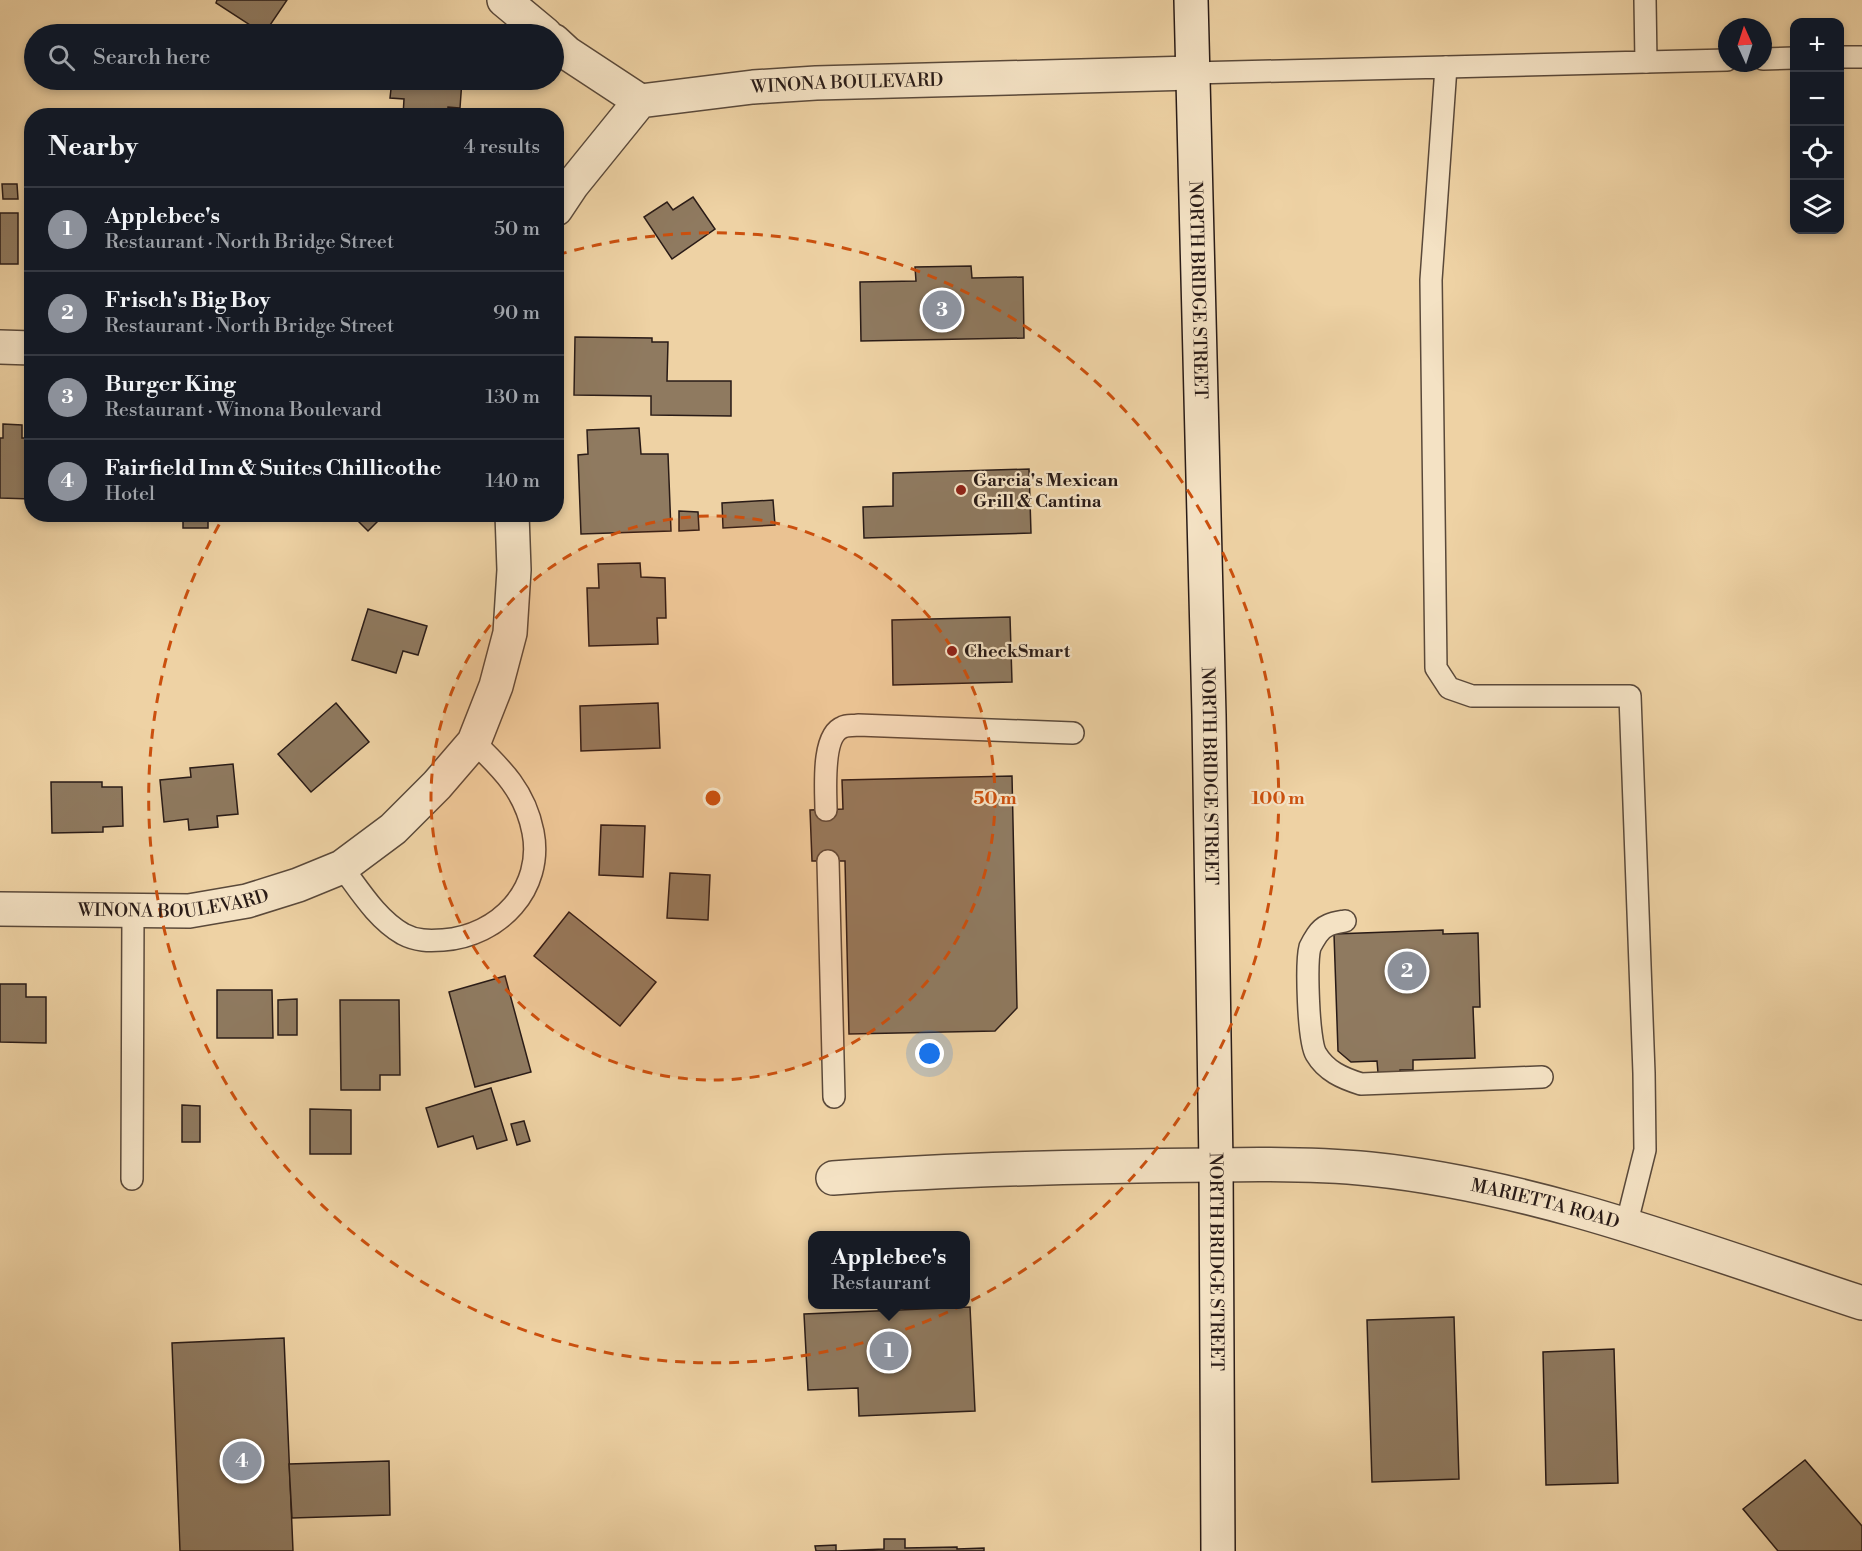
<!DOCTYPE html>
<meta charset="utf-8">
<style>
:root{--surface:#171b24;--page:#242831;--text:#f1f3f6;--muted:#9ea1a6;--line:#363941;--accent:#8c9099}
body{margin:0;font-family:"Libre Bodoni",serif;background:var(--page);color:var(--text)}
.controls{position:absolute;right:18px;top:18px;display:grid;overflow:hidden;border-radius:12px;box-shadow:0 3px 9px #0003}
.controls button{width:54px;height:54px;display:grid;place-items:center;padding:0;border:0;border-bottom:2px solid var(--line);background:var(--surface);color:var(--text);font:30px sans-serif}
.compass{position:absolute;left:1718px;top:18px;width:54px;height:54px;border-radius:50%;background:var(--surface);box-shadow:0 3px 9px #0003;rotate:357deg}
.you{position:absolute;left:930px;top:1054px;width:21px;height:21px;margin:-15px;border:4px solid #fff;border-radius:50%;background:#1a73e8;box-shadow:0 0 0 9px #1a73e833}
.badge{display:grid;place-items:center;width:39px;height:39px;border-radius:50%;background:var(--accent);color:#fff;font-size:20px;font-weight:700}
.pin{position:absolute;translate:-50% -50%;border:3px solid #fff;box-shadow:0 2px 6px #0006}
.popup{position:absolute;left:808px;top:1231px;width:162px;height:78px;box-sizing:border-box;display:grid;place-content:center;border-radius:12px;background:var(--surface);filter:drop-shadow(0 2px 4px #0005);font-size:20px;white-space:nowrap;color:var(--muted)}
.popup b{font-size:22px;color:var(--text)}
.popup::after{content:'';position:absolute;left:50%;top:100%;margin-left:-12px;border:12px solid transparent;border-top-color:var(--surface)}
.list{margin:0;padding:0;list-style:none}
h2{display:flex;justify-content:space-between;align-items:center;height:78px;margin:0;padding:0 24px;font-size:26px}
h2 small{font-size:20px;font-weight:400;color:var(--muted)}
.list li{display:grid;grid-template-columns:39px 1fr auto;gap:18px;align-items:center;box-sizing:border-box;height:84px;padding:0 24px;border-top:2px solid var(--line)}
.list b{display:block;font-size:22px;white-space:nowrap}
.list p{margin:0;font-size:20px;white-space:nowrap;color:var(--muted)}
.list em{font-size:20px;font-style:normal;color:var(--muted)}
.icon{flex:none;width:33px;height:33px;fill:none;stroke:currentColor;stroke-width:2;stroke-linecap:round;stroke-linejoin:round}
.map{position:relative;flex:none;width:1862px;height:1551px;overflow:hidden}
.search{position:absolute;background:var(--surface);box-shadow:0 3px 9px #0003;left:24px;top:24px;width:540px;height:66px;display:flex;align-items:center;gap:15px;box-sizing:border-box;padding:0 21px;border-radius:33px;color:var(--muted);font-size:22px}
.panel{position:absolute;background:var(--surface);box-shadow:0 3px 9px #0003;left:24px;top:108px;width:540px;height:414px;border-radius:24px}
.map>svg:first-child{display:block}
.building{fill:#8f7a60;stroke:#291b17;stroke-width:1.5}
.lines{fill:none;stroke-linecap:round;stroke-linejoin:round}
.service-casing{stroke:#5a493a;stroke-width:24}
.minor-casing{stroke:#5a493a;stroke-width:36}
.tertiary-casing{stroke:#5a493a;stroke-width:36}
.secondary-casing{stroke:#291b17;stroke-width:36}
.service{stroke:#f4e2c4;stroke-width:21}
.minor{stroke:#f4e2c4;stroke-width:33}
.tertiary{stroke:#f4e2c4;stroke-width:33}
.secondary{stroke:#f4e2c4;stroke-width:33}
.ring{fill:none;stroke:#cb500e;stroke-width:3;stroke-dasharray:10 8}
.poi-dot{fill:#8f2418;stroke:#f4e2c4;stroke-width:2}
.labels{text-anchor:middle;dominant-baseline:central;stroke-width:4.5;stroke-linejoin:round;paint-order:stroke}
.street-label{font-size:18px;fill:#291b17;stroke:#f4e2c4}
.poi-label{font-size:18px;font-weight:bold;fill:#291b17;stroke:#f4e2c4;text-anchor:start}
.centre{fill:#cb500e;stroke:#f4e2c4;stroke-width:3}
.ring-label{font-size:18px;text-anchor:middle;font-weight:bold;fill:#cb500e;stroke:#f4e2c4;stroke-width:4.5;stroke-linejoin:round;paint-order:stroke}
</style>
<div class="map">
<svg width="1862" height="1551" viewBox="0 0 1862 1551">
<rect width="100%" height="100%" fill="#eed2a4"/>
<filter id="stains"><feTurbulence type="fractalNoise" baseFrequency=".00333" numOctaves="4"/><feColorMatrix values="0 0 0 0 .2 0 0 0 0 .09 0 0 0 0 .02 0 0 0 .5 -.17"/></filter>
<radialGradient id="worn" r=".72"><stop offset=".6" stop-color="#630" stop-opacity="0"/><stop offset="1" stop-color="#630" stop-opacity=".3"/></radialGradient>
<g class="building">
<polygon points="217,0 287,0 264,34 216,3"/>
<polygon points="408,30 452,32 452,34 407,34"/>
<polygon points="392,80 462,80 460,108 448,107 447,116 403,116 404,99 390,98"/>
<polygon points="2,184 17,184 18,199 3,199"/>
<polygon points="693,197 715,229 672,259 644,217 667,202 673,210"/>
<rect x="0" y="213" width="18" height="51"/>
<polygon points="971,266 972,278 1023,277 1024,338 861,341 860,282 916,281 915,267"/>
<polygon points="575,337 652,338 652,342 668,342 667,381 731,381 731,416 651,415 651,396 574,395"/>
<polygon points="3,424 22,425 22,438 32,438 32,499 0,498 0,438 3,438"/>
<polygon points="639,428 641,454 668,454 671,531 581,534 578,455 588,454 587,430"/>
<polygon points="1029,469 1031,533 864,538 863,507 893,506 893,473"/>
<polygon points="773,500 775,525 723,528 722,503"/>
<polygon points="679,511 698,512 699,530 679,531"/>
<rect x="183" y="514" width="25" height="14"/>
<polygon points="351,514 385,514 368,531"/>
<polygon points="640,563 641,577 665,578 666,618 657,618 658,644 589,646 587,588 599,588 598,564"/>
<polygon points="368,609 427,626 418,655 403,651 396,673 352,660"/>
<polygon points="1010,617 1012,682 893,685 892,620"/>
<polygon points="336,703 369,742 311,792 278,754"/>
<polygon points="658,703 660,748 581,751 580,706"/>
<polygon points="233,764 238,814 217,816 218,827 189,830 188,819 164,822 160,780 191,777 190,768"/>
<polygon points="1012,776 1017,1008 995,1031 849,1034 845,861 812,861 810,810 843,809 842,780"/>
<polygon points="51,782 102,782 102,787 122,787 123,826 103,827 103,832 52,833"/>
<polygon points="601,825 645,826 643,877 599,875"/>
<polygon points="670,873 710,875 708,920 667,918"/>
<polygon points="569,912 656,982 620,1026 534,956"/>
<polygon points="1443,930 1443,934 1478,933 1480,1007 1473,1007 1475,1058 1413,1060 1413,1070 1400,1070 1400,1072 1378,1073 1377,1061 1351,1062 1338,1051 1334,934"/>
<polygon points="505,976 531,1072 475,1087 449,992"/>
<polygon points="0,984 26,984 26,997 46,997 46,1043 0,1042"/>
<polygon points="217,990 272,990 273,1038 217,1038"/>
<polygon points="297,999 297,1035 278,1035 278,1000"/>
<polygon points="340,1000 399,1000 400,1075 380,1075 380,1090 341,1090"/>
<polygon points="491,1088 507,1140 477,1149 473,1136 438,1147 426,1108"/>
<polygon points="182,1105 200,1106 200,1142 182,1142"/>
<polygon points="310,1109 351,1110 351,1154 310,1154"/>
<polygon points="524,1121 530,1141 517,1145 511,1124"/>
<polygon points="970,1307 975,1411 859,1416 858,1388 808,1390 804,1314"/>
<polygon points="1454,1317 1459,1479 1372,1482 1367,1320"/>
<polygon points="284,1338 293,1551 180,1551 172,1343"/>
<polygon points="1614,1349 1618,1483 1546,1485 1543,1352"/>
<polygon points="1805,1460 1862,1526 1862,1551 1778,1551 1743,1509"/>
<polygon points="389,1461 390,1515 292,1518 289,1464"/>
<polygon points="884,1539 905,1539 905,1548 957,1547 957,1549 984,1548 984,1551 816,1551 815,1546 836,1545 836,1551 884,1549"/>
</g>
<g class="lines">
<defs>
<g id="service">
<polyline points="1840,57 1862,57"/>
<polyline points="1763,59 1794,58"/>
<polyline points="1646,62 1727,60"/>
<polyline points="1446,67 1646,62 1645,0"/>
<polyline points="1192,73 1446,67 1431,280 1436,668 1449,688 1472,696 1630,696 1644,1073 1645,1150 1626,1226"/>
<path d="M826,810C826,790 821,735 843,727C847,725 853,726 858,725L1073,733"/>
<polyline points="828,861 834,1097"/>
<path d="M342,867C360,891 377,919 403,934C416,941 429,941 443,940C499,936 544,889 533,832C525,791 502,769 474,742"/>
<path d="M1345,921C1334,923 1324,924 1317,935C1315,938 1312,943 1310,947C1306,962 1308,1041 1316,1054C1326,1071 1342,1078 1361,1084L1542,1077"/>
<polyline points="132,1179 133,911"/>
</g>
<g id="minor">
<polyline points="504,0 545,34"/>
<polyline points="554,41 567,53 640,101"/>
<path id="s1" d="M556,209L572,185L640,101L753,87L816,83L1192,73"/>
<polyline points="0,347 32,348"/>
<path id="s2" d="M0,909L189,911L247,901L298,885L342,867L393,829L437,785L474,742L496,686L510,633L514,570L512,514"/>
<path d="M833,1178C961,1169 1088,1166 1216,1165"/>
</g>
<g id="tertiary">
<path id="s3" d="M1216,1165C1267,1164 1319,1164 1370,1169C1537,1186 1704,1251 1862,1303"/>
</g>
<g id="secondary">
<path id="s4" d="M1191,0L1209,715L1216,1165L1218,1551"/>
</g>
</defs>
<use href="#service" class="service-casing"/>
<use href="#minor" class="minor-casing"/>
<use href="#tertiary" class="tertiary-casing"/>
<use href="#secondary" class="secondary-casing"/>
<use href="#service" class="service"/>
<use href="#minor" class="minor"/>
<use href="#tertiary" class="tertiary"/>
<use href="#secondary" class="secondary"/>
</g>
<circle cx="713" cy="798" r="282" fill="#cb500e" fill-opacity=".12"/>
<g class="ring">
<circle cx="713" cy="798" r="282"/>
<path d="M557 255A565 565 0 1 1 224 516"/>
</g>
<g class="poi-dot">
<circle cx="961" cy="490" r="6"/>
<circle cx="952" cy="651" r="6"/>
</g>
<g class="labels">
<g class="street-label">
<text stroke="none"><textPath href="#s1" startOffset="345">WINONA BOULEVARD</textPath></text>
<text stroke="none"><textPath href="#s4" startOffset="290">NORTH BRIDGE STREET</textPath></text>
<text stroke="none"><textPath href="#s4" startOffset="776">NORTH BRIDGE STREET</textPath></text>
<text stroke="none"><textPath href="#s2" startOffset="174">WINONA BOULEVARD</textPath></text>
<text stroke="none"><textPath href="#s3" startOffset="333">MARIETTA ROAD</textPath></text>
<text stroke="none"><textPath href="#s4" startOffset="1262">NORTH BRIDGE STREET</textPath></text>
</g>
<g class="poi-label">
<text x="973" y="480">Garcia's Mexican<tspan x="973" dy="21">Grill &amp; Cantina</tspan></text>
<text x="964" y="651">CheckSmart</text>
</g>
</g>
<circle cx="713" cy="798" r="9" class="centre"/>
<g class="ring-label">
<text x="995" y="804">50 m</text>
<text x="1278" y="804">100 m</text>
</g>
<rect width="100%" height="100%" filter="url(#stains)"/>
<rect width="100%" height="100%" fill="url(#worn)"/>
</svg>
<div class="controls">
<button>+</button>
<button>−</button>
<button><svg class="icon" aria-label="locate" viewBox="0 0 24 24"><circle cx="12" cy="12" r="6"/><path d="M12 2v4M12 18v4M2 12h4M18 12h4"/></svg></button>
<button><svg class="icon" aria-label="layers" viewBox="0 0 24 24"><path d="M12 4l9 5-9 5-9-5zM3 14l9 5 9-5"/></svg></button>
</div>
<svg class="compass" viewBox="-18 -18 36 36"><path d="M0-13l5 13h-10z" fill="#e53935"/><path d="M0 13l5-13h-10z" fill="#9ea1a6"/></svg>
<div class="you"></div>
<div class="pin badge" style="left:889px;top:1351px">1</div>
<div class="popup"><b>Applebee's</b>Restaurant</div>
<div class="pin badge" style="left:1407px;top:971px">2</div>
<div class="pin badge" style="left:942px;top:310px">3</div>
<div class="pin badge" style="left:242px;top:1461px">4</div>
<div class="search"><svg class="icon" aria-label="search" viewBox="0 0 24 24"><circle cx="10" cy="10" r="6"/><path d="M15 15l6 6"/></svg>Search here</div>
<section class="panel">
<h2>Nearby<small>4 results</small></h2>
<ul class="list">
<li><span class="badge">1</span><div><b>Applebee's</b><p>Restaurant · North Bridge Street</p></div><em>50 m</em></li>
<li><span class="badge">2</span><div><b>Frisch's Big Boy</b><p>Restaurant · North Bridge Street</p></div><em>90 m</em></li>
<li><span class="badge">3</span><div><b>Burger King</b><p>Restaurant · Winona Boulevard</p></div><em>130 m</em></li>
<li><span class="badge">4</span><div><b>Fairfield Inn &amp; Suites Chillicothe</b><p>Hotel</p></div><em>140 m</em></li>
</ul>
</section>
</div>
